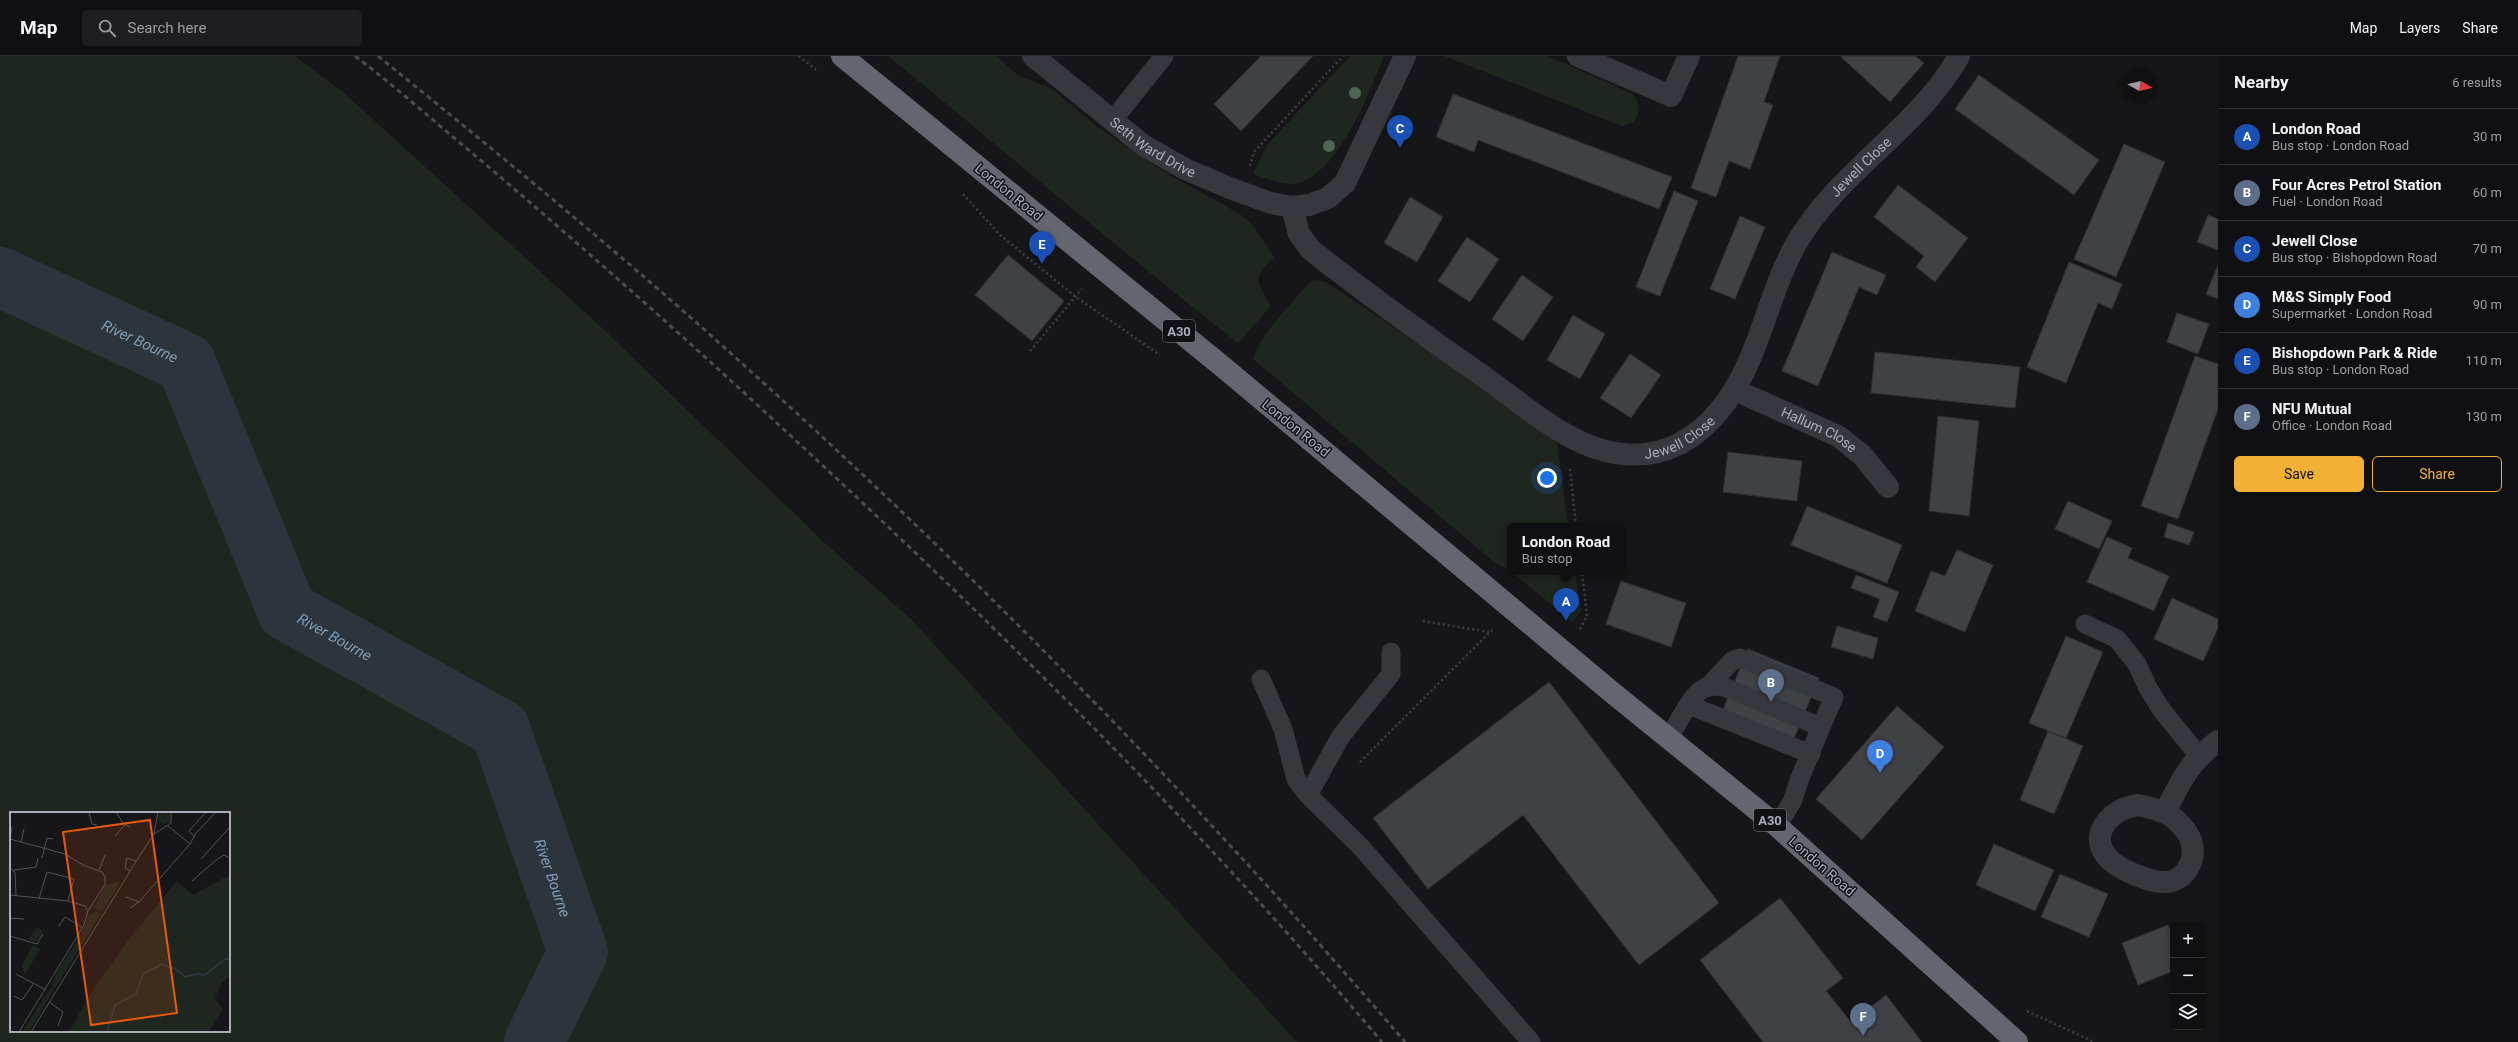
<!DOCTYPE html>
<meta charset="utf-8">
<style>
:root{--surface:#101012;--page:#1e1e20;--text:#f1f3f6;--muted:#9c9d9f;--line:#303032;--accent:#f2b134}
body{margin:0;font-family:Roboto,sans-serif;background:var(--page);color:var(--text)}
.controls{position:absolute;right:12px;bottom:12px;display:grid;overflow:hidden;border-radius:6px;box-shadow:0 2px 6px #0003}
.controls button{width:36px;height:36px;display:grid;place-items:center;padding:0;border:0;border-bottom:1px solid var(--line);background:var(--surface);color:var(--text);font:20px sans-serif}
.compass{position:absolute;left:2122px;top:12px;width:36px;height:36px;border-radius:50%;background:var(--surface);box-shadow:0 2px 6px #0003;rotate:98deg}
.you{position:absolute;left:1547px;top:422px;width:14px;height:14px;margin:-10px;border:3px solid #fff;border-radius:50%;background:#1a73e8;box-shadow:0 0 0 6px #1a73e833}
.badge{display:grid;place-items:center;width:26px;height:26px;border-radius:50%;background:var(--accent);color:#fff;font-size:13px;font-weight:700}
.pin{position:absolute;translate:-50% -33px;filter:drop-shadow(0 1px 2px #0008)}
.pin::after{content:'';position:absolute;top:21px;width:14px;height:12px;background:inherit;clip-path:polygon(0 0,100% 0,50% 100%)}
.popup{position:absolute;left:1507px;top:467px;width:118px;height:52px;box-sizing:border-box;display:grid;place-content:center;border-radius:6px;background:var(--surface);filter:drop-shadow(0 1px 3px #0005);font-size:13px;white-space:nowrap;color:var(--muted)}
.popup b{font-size:15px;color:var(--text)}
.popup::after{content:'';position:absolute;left:50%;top:100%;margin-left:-8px;border:8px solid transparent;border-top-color:var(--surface)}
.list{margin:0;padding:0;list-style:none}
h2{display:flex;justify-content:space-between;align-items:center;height:52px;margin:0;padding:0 16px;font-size:17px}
h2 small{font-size:13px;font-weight:400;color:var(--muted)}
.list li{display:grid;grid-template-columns:26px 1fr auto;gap:12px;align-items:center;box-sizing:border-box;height:56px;padding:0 16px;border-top:1px solid var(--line)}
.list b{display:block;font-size:15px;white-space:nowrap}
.list p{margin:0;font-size:13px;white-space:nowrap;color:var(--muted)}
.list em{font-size:13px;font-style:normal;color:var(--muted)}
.actions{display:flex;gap:8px;padding:12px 16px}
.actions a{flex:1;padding:9px 0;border:1px solid var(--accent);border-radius:6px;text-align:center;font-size:14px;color:var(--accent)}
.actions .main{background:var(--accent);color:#111}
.icon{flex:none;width:22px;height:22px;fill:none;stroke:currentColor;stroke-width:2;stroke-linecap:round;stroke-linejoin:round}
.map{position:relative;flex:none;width:2218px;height:986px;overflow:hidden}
header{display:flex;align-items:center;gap:24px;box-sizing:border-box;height:56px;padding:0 20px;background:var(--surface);border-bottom:1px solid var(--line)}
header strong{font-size:19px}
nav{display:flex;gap:22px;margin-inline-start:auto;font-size:14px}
.search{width:280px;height:36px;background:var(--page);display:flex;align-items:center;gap:10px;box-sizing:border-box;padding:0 14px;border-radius:6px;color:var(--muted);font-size:15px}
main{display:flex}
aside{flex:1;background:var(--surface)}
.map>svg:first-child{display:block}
.green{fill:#1e261f;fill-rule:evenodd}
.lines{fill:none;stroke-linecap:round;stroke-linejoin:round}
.river{stroke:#2c353c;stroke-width:60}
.building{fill:#404145;stroke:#303034}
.path{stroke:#3d3f44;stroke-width:2.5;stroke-dasharray:2 3;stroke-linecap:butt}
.lane{stroke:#37383d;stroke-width:19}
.street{stroke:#37383d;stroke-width:22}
.highway{stroke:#63666e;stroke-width:22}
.rail{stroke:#4a4c52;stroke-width:3;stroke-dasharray:5 4;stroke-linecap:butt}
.tree{fill:#506452}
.labels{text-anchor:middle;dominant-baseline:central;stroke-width:3;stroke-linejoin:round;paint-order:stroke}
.shield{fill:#111113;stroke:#7b7e86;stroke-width:1}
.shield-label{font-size:13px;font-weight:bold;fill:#a8adb8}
.street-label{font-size:14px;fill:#a8adb8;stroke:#111113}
.water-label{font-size:15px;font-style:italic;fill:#7f9bb3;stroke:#111113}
.inset-river{fill:none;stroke:#2c353c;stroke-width:2}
.inset-road{fill:none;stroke:#505258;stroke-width:1}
.view{fill:#e8590c;fill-opacity:0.15;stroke:#e8590c;stroke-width:2}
.inset-edge{fill:none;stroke:#a8adb8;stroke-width:2}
</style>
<header>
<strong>Map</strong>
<div class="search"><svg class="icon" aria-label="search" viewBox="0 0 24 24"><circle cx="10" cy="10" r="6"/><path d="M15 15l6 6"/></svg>Search here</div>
<nav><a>Map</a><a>Layers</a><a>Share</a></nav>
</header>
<main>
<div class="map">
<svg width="2218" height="986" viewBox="0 0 2218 986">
<rect width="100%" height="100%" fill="#161618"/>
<g class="green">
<path d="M0,0H295L343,36L598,268L826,488L911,563L1297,986H0ZM11,757H229V975H11Z"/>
<path d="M888,0H996L1019,20L1051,32L1095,69L1137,98L1173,121L1240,158L1252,168L1274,201C1252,223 1256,225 1271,250L1238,287C1119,194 1005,95 888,0Z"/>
<path d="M1350,0H1384C1371,34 1334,128 1291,128C1279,128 1265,122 1253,118L1267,89Z"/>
<path d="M1444,0H1548L1633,38C1640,47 1641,59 1632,67L1622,70Z"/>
<path d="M1315,224L1326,226L1459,315L1557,386L1568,470H1510V515L1493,505L1253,303C1261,277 1292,247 1310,226Z"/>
<polygon points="1512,516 1575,516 1581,555 1572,566"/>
</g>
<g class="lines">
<path class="river" id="s1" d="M0,221L186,307L287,555L500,673L578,896L534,986"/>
</g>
<g class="building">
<polygon points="1261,0 1313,0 1241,75 1214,48"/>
<polygon points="1738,0 1780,0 1764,46 1773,49 1750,113 1729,105 1716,141 1691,132"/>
<polygon points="1840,0 1915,0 1924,7 1890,46"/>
<polygon points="1979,19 2099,104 2074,139 1955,53"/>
<polygon points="1453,38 1672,121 1659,153 1478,84 1474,96 1436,81"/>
<polygon points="2124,88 2165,106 2116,221 2074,203"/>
<polygon points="1898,129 1968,182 1935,226 1916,211 1924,200 1874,161"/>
<polygon points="1674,135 1698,145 1660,240 1636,231"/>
<polygon points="1410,141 1443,161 1417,206 1384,187"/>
<polygon points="2208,159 2218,163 2218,194 2197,186"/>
<polygon points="1740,160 1765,171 1735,243 1710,233"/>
<polygon points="1467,181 1499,203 1470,246 1438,225"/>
<polygon points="1832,196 1886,219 1877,239 1859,231 1818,330 1782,315"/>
<polygon points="1008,199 1064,245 1032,285 975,239"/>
<polygon points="2069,206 2122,228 2112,253 2098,247 2066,327 2027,311"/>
<polygon points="2218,209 2218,243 2206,238"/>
<polygon points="1522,219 1553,241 1523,285 1492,263"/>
<polygon points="2177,257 2209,268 2198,298 2167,286"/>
<polygon points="1573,259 1605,278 1580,323 1547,304"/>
<polygon points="1875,296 2020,311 2015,352 1871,337"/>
<polygon points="1630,298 1661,319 1631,362 1600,342"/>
<polygon points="2195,300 2218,308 2218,353 2178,463 2141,450"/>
<polygon points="1938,360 1979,365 1969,460 1929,455"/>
<polygon points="1728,396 1802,405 1797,445 1723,436"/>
<polygon points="2068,445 2112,465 2099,493 2055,473"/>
<polygon points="1807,450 1902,489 1887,527 1791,489"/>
<polygon points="2168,467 2194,476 2189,489 2164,481"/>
<polygon points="2107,481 2132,492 2128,502 2169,520 2154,555 2087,526"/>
<polygon points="1957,494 1993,509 1965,576 1915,555 1931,515 1945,520"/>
<polygon points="1856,519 1899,536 1887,566 1873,561 1880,543 1851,532"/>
<polygon points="1621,525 1686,547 1671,591 1606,568"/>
<polygon points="2172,542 2218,563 2218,572 2203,605 2154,583"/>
<polygon points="1837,570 1878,582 1873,603 1831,591"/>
<polygon points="2066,580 2103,596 2066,682 2029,667"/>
<polygon points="1748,593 1819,622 1788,697 1717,668"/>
<polygon points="1549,626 1719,847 1639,909 1523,759 1428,833 1373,762"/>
<polygon points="1897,650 1944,691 1862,784 1816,743"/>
<polygon points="2048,675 2083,690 2054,758 2020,744"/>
<polygon points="1994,788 2054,814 2035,855 1976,829"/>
<polygon points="2060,818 2108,838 2089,881 2041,861"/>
<polygon points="1780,842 1843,922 1826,935 1851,966 1886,939 1922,986 1763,986 1700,904"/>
<polygon points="2168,869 2173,881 2173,915 2138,929 2122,887"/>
</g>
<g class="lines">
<g class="path">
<polyline points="799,0 816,14"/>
<polyline points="1250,110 1254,96 1343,0"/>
<polyline points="963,138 1000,179 1076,241 1160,299"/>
<polyline points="1030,295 1082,233"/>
<polyline points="1570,413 1576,470"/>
<polyline points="1423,565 1489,576"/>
<polyline points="1580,573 1587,560 1582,516"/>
<polyline points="1360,706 1492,574"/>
<polyline points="2027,955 2094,986"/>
</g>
<g class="lane">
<polyline points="1112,65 1164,0"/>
<polyline points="2085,568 2117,583 2137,608 2148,632 2161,653 2199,700"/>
<polyline points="1261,623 1283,673 1296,723 1308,739 1361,791 1531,986"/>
<polyline points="1707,632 1732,605 1740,602 1834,641 1821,671"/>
<polyline points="1689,649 1811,698"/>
<path d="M1669,682C1676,670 1690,642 1701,634C1707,630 1715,630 1722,630L1821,671L1800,722L1792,746L1777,770"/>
<polyline points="1308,739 1341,680 1391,618 1391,596"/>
</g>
<g class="street">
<path id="s2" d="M1033,0L1143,89L1185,113L1232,133L1271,147L1292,151L1309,149L1328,142L1345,127L1405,0"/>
<polyline points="1578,0 1671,40 1689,0"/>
<path id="s3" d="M1292,151L1299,178L1311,194C1368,239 1427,281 1487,323C1527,351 1571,393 1623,398C1662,402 1694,385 1719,355C1759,308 1766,241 1796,188C1838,115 1918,73 1959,0"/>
<path id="s4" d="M1735,334L1838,380L1862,399L1888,431"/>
<path d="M2138,749C2152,752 2167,755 2177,765C2182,770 2188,776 2190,782C2198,801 2187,824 2167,826C2151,827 2122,815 2110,804C2085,780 2111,752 2138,749Z"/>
<path d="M2165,756C2181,725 2189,706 2218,685"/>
</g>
<polyline class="highway" points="842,0 1223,311 1614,638 1777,770 2017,986"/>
<g class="rail">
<path d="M355,0C395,30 432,64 471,96C571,181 670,268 766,357C982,556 1192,761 1382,986"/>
<path d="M378,0C489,90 600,181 707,276C955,497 1189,734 1405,986"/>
</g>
</g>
<g class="tree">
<circle cx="1355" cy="37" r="6"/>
<circle cx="1329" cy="90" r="6"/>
</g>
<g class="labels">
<g class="shield">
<rect x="1163" y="264" width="32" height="22" rx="3"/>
<rect x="1754" y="753" width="32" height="22" rx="3"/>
</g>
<g class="shield-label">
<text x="1179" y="275">A30</text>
<text x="1770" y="764">A30</text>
</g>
<g class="street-label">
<text stroke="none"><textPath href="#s2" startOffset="151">Seth Ward Drive</textPath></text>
<text stroke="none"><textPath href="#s3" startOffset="819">Jewell Close</textPath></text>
<text transform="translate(1009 136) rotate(39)">London Road</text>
<text transform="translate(1296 372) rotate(39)">London Road</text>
<text stroke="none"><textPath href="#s4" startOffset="93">Hallum Close</textPath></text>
<text stroke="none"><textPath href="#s3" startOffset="484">Jewell Close</textPath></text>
<text transform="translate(1822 810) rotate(41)">London Road</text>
</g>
<g class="water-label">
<text stroke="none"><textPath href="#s1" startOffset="154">River Bourne</textPath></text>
<text stroke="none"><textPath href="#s1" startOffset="527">River Bourne</textPath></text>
<text stroke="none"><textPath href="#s1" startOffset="874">River Bourne</textPath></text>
</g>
</g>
<g transform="translate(10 756)">
<rect width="220" height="220" fill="#161618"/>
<path d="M148 6a6 6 0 1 1 12 0a6 6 0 1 1-12 0ZM220,63V165L212,170L205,186L213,198L198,220H59L80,183L119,127L167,69L184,84L188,80ZM111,69L92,100L84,96L95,73ZM87,99L91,102L45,176L41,174L49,157L70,124L79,103ZM27,115L33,119L28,128L25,130L18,127ZM23,133L30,137L15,163L12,153ZM41,175L44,177L19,220H12Z" fill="#1e261f"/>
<path class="inset-river" d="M97,220L105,193L126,182L133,162L152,152L166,157L175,165L187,162L195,163L215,147H220"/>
<path class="inset-road" d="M50,0H81M106,0L113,11L120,15M79,1L82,12L87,13M144,22L148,0M105,24L115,13M185,25L179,19L196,0M0,27L55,42L73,53L92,60L95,65V72L78,99M0,27L2,15M11,30L14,17M180,32L186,21L206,0M32,46L37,26L43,27M191,47L220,15M0,56L5,60L6,83M4,58L26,55L28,46M89,58L95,43M120,59L115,56L117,46L126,49M182,69L206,48L214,43L220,46M0,83L58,89L75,94L78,99M116,85L129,90M29,87L37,60L64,67L58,89M120,96L129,90L180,32L158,14M0,106L14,107M48,115L55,105L73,116M0,124L27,132L33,122M6,162L36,178M4,184L12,188L24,171M39,190L53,200L48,214M9,220L74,113L78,99M21,220L132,40L144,22L161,11V0"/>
<path class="view" d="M140,8L167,201L81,213L53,20Z"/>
<rect width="220" height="220" class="inset-edge"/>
</g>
</svg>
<div class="controls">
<button>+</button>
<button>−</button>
<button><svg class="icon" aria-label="layers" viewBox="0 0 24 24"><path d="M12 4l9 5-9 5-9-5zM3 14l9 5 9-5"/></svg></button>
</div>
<svg class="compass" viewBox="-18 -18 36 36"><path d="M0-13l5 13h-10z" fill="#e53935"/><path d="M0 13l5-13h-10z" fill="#9c9d9f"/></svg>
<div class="you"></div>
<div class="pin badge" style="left:1566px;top:565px;background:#1a4fb4">A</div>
<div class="popup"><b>London Road</b>Bus stop</div>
<div class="pin badge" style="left:1771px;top:646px;background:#5c6f8a">B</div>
<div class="pin badge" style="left:1400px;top:92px;background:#1a4fb4">C</div>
<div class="pin badge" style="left:1880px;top:717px;background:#3f7fe0">D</div>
<div class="pin badge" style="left:1042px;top:208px;background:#1a4fb4">E</div>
<div class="pin badge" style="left:1863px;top:980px;background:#5c6f8a">F</div>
</div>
<aside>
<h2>Nearby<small>6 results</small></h2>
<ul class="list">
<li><span class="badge" style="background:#1a4fb4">A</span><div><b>London Road</b><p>Bus stop · London Road</p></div><em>30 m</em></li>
<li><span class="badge" style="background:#5c6f8a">B</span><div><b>Four Acres Petrol Station</b><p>Fuel · London Road</p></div><em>60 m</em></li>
<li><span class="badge" style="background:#1a4fb4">C</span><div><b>Jewell Close</b><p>Bus stop · Bishopdown Road</p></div><em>70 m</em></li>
<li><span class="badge" style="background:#3f7fe0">D</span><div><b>M&amp;S Simply Food</b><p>Supermarket · London Road</p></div><em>90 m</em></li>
<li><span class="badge" style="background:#1a4fb4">E</span><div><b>Bishopdown Park &amp; Ride</b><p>Bus stop · London Road</p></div><em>110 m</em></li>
<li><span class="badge" style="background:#5c6f8a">F</span><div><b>NFU Mutual</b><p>Office · London Road</p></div><em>130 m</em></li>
</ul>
<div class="actions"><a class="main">Save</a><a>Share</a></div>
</aside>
</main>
